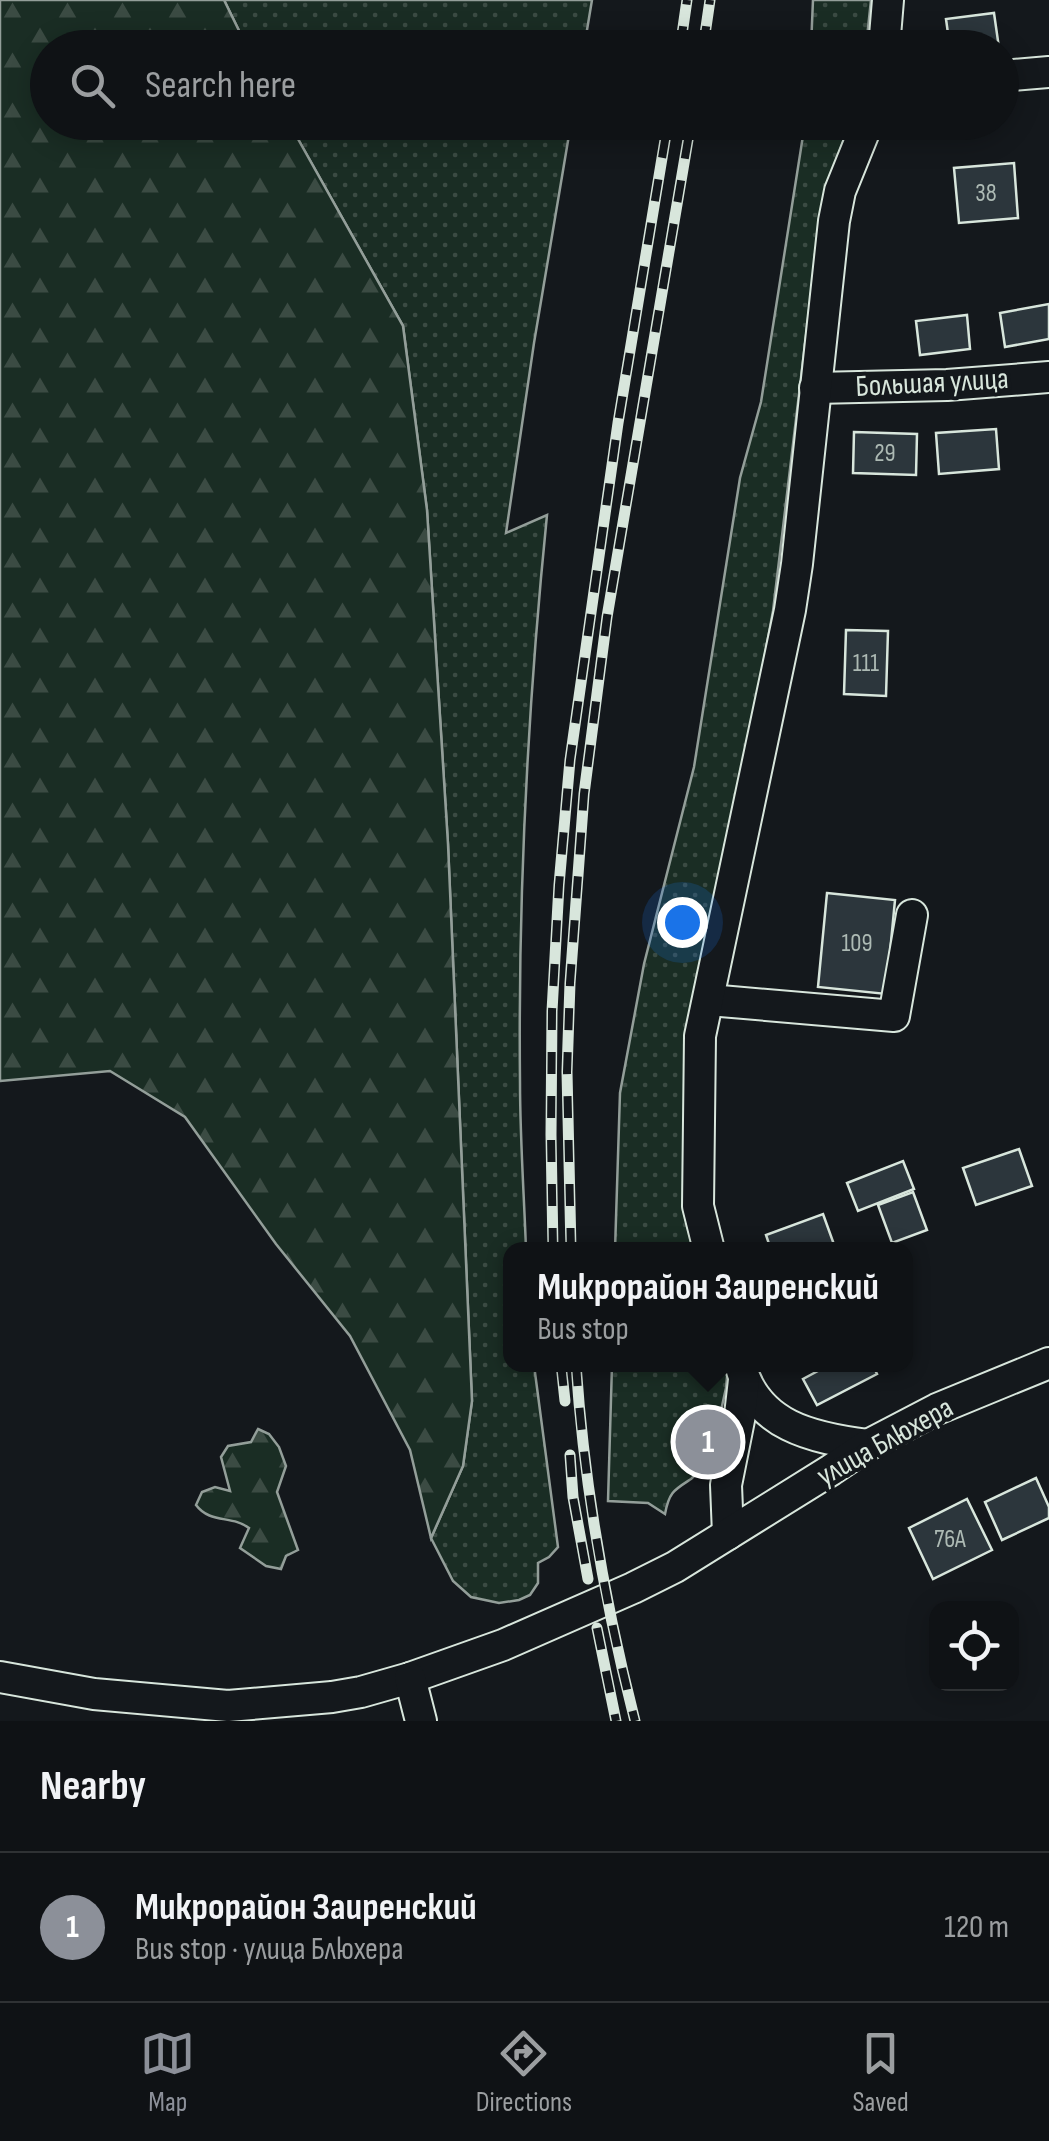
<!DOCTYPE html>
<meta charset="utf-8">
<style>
:root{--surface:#0f1215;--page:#181b1e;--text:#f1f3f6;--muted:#9b9ea0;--line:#2f3234;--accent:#8c9099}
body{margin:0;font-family:"Sofia Sans Condensed",sans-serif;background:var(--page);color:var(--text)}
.controls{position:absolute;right:30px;bottom:30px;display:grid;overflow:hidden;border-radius:20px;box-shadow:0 5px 25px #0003}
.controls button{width:90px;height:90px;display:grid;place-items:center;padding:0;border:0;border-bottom:2px solid var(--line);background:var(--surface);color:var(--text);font:50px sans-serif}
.you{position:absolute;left:682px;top:922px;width:35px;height:35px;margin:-25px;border:8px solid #fff;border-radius:50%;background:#1a73e8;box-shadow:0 0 0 15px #1a73e833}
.badge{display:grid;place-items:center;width:65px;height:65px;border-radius:50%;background:var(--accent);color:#fff;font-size:32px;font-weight:700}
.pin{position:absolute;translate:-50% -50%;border:5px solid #fff;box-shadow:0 2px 10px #0006}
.popup{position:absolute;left:503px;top:1242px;width:410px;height:130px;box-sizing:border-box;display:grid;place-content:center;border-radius:20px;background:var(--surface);filter:drop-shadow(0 2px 8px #0005);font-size:32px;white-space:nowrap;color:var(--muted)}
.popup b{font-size:38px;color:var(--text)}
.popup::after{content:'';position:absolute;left:50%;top:100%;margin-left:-20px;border:20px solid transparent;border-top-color:var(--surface)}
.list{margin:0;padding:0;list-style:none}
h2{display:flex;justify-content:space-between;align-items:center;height:130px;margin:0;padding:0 40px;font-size:42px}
h2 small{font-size:32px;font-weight:400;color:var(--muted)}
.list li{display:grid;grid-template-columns:65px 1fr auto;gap:30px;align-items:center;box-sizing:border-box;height:150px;padding:0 40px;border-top:2px solid var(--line)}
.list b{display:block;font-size:38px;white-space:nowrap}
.list p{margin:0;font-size:32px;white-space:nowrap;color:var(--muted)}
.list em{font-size:32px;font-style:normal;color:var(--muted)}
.icon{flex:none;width:55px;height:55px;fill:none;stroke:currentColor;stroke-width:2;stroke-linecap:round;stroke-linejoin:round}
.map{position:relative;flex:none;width:1049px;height:1721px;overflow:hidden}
.search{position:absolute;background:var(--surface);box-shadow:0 5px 25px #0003;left:30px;right:30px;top:30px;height:110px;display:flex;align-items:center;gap:25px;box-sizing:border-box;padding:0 35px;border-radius:55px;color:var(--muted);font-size:38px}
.sheet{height:280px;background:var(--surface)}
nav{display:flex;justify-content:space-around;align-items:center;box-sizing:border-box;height:140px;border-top:2px solid var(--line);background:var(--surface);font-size:28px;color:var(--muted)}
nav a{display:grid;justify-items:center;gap:5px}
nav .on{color:var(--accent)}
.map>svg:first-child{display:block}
.grass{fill:url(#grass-dots);stroke:#939e99;stroke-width:2.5}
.forest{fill:url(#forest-firs);stroke:#939e99;stroke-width:2.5}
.building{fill:#2c363c;stroke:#d8e6dc;stroke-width:2.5}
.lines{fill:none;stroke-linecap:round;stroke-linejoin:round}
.minor-casing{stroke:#d8e6dc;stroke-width:34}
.minor{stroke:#14181c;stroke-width:30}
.rail-casing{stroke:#d8e6dc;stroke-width:11}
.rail{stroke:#14181c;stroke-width:8;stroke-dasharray:22;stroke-linecap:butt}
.labels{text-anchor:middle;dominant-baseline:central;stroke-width:8;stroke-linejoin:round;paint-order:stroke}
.number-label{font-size:25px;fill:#adbab4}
.street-label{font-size:30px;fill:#d8e6dc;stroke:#14181c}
</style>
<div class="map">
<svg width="1049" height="1721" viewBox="0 0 1049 1721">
<defs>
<pattern id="grass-dots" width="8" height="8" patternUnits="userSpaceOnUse" patternTransform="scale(2.5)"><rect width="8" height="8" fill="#1a2d24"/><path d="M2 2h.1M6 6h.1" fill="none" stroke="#3b4b43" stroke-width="1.8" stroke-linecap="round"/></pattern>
<pattern id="forest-firs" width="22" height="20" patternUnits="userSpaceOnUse" patternTransform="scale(2.5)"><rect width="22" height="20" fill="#1a2d24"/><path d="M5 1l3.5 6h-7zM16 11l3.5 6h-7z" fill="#3b4b43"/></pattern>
</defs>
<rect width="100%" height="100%" fill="#14181c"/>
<g class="grass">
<polygon points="224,0 592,0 584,48 247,47"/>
<polygon points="813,0 871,0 866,47 811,47"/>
<path d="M289,123H571L534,343L506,533L547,515C528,703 518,894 520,1083C520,1138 524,1194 526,1249L510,1250V1364L534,1365L558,1547L549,1557L538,1563V1583L530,1595L519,1600L499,1603L471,1597L453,1581L431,1538L463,1466L472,1401L448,844L427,510L403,326Z"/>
<polygon points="805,123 850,123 834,166 817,244 773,611 694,1037 700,1249 615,1250 620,1093 644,964 694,767 740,478 761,402"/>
<path d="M612,1365H728L726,1388L718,1424L698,1423L694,1457L710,1459C704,1465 698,1473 691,1479C674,1490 669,1492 665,1514L648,1503L608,1501Z"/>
</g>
<g class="forest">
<polygon points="0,0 224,0 247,47 48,48 48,122 289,123 403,326 427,510 448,844 472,1401 463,1466 431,1538 410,1450 350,1336 276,1244 185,1117 110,1071 0,1081"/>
<path d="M258,1429L269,1434L279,1447L286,1466L277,1492L298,1550L286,1556L281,1569L266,1566L240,1548L249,1528C232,1515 210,1524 196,1505L202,1492L215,1487L230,1491L221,1457L228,1446L251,1442Z"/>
</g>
<g class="building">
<polygon points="994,13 999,48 950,48 946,19"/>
<polygon points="1014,163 1018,218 959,223 954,168"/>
<polygon points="1049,304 1049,339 1005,347 1000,313"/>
<polygon points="967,315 970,349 920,355 916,321"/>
<polygon points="996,429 999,469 939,474 936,433"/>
<polygon points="854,432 917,434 916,475 853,473"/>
<polygon points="846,630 888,631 886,696 844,694"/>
<polygon points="827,893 895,900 886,994 818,987"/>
<polygon points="1019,1149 1032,1186 976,1205 963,1168"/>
<polygon points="903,1161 914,1189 858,1211 847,1183"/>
<polygon points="913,1192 927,1230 892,1243 878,1205"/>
<polygon points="823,1214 836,1250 771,1250 766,1235"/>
<polygon points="831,1364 872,1364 877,1374 817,1405 803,1379"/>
<polygon points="1036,1478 1049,1507 1049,1518 1002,1540 985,1502"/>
<polygon points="967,1499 992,1550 933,1579 909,1528"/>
</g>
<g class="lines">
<defs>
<g id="minor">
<polyline points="884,48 888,0"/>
<polyline points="1002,76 1049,72"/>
<polyline points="815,388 947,385 1049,377"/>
<polyline points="709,1000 894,1016 912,915"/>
<polyline points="709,1250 698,1206 700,1036 790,610 797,564 834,221 840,191 868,122"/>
<path d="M740,1364C756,1426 812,1438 868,1445"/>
<polyline points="728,1534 726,1485 740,1415 744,1380"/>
<polyline points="0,1677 94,1694 228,1706 332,1697 361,1692 410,1678 503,1645 633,1588 675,1567 831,1470 868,1445 937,1409 1049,1363"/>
<polyline points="410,1678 421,1721"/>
</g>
</defs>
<use href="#minor" class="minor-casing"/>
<use href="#minor" class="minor"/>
<defs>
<g id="rail">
<polyline points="680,48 687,0"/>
<polyline points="703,48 710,0"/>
<polyline points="553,1250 551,1135 552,1011 559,885 570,760 618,423 668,122"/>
<polyline points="571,1250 567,1072 570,983 584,794 607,617 691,122"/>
<polyline points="561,1364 565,1401"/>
<path d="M576,1364C584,1485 605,1604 635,1721"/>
<polyline points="570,1455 573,1497 588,1579"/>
<polyline points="597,1628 616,1721"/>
</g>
</defs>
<use href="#rail" class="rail-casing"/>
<use href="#rail" class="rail"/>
</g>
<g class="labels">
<g class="number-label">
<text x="986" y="193">38</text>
<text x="885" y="453">29</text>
<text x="866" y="663">111</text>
<text x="857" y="943">109</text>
<text x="950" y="1539">76А</text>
</g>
<g class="street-label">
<text transform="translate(932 383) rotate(-3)">Большая улица</text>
<text transform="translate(885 1442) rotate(-29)">улица Блюхера</text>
</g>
</g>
</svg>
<div class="controls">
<button><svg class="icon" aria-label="locate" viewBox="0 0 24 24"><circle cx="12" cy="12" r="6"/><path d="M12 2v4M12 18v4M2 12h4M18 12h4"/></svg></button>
</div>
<div class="you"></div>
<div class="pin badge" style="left:708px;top:1442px">1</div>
<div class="popup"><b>Микрорайон Заиренский</b>Bus stop</div>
<div class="search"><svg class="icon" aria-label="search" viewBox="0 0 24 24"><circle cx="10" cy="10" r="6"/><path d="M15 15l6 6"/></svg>Search here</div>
</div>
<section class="sheet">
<h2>Nearby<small></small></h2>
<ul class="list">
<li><span class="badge">1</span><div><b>Микрорайон Заиренский</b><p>Bus stop · улица Блюхера</p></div><em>120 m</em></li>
</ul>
</section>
<nav>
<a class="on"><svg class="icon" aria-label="map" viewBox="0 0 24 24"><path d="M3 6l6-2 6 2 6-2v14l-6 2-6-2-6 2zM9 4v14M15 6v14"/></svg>Map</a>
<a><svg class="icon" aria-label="directions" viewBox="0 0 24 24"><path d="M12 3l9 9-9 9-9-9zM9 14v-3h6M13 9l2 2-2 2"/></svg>Directions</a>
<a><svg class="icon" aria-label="saved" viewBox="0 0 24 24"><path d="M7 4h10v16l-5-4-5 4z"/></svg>Saved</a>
</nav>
